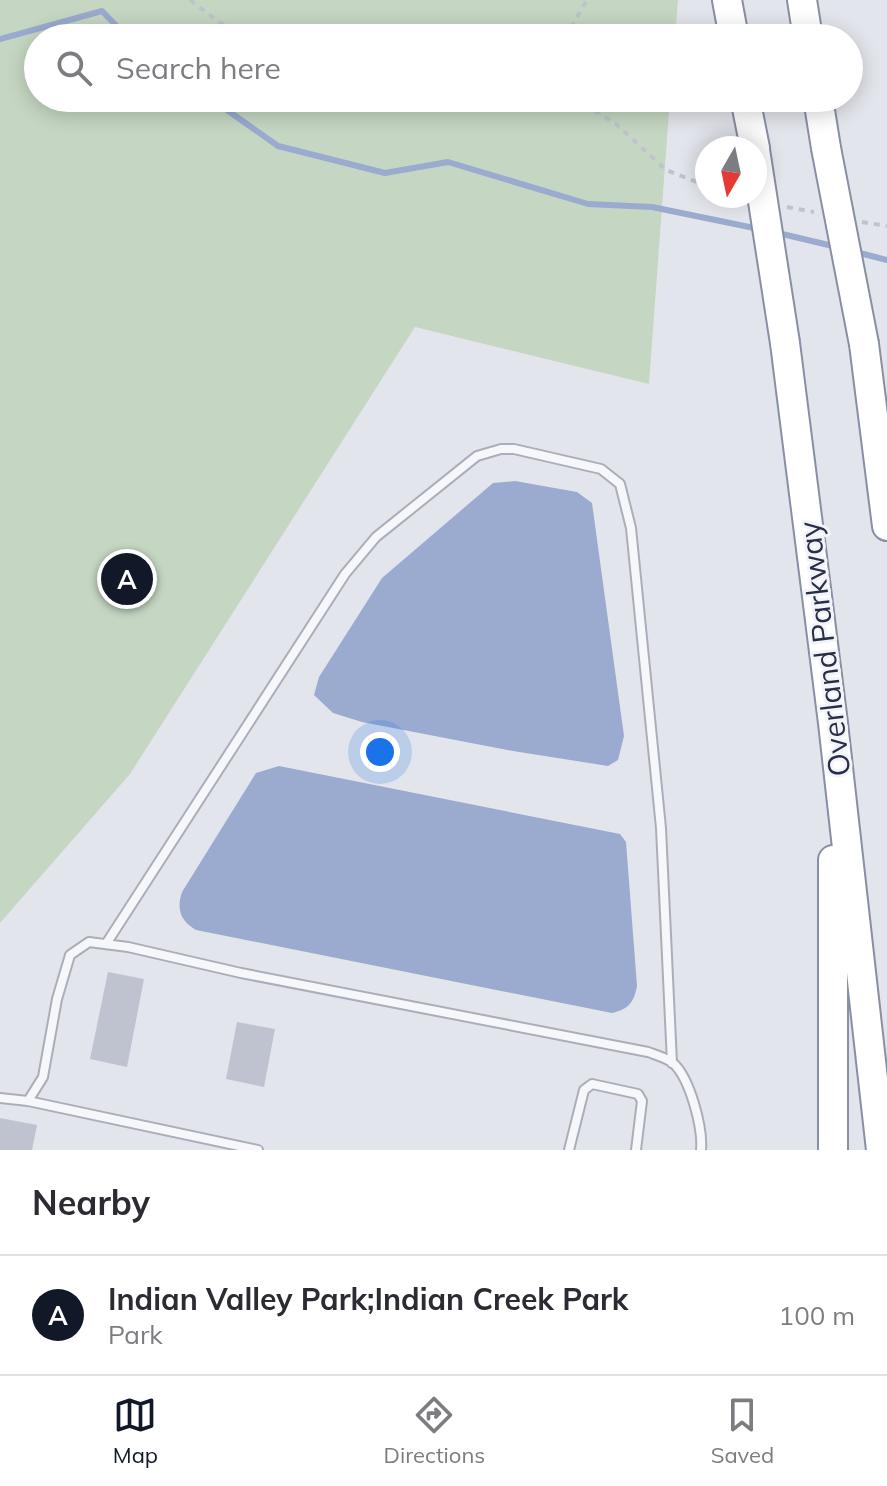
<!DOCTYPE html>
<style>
:root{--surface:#fff;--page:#f7f7f7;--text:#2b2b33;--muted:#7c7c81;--line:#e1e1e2;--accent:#111827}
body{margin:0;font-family:Mulish,sans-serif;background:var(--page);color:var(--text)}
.compass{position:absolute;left:695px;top:136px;width:72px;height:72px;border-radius:50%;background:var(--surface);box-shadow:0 4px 20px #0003;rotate:189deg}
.you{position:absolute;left:380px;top:752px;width:28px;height:28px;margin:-20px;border:6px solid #fff;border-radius:50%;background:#1a73e8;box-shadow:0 0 0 12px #1a73e833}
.badge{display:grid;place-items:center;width:52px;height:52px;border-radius:50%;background:var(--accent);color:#fff;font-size:26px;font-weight:700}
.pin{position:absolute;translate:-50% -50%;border:4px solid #fff;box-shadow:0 2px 8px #0006}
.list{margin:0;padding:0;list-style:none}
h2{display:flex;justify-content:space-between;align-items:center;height:104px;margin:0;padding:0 32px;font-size:34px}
h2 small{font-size:26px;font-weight:400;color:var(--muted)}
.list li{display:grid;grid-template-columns:52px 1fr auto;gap:24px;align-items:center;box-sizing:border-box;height:120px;padding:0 32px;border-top:2px solid var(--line)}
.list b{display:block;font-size:30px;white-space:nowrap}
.list p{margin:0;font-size:26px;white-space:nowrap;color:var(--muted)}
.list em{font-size:26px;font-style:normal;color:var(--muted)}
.icon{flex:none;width:44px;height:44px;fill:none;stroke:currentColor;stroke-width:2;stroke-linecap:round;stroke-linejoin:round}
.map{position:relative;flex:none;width:887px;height:1150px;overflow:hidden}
.search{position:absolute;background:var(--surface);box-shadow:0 4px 20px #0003;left:24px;right:24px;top:24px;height:88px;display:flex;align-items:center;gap:20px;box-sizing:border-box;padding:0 28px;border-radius:44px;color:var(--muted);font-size:30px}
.sheet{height:224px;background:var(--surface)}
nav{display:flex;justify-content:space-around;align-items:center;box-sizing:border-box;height:112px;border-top:2px solid var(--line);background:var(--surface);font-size:22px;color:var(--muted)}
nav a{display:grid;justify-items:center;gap:4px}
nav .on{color:var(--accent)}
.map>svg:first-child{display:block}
.green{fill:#c5d7c3}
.water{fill:#9aabcf}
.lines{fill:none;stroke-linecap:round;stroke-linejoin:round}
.stream{stroke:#9aabcf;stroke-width:6}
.building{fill:#bfc3d0}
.service-casing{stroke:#abaeba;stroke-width:12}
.motorway-casing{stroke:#888fa4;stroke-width:32}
.path{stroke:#c0c3cb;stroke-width:4;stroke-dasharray:6 6;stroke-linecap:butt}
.service{stroke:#f6f7fa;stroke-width:8}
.motorway{stroke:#fff;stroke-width:28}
.motorway-bridge-casing{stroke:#888fa4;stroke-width:32;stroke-linecap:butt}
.motorway-bridge{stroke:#fff;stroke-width:28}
.labels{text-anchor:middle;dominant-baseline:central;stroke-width:6;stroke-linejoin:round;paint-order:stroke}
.street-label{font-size:30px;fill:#282e46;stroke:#f3f4f9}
</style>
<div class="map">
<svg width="887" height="1150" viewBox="0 0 887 1150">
<rect width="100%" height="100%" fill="#e3e5ec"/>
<polygon class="green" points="0,0 678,0 675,38 38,38 38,98 670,98 649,384 415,327 130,774 0,923"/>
<g class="water">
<polygon points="515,481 577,492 592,503 624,736 618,760 608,766 513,751 362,722 333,713 314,695 319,677 382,578 493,483"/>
<path d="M279,766L620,834L626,842L637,986C634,1002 629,1009 612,1013L196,930C181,921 176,910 182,892L256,773Z"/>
</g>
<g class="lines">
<g class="stream">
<polyline points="0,39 102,11 128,38"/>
<polyline points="210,98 278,146 385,173 448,162 588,204 652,207 759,229"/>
<polyline points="778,233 837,247"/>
<polyline points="856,252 887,260"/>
</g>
</g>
<g class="building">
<polygon points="108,972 144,979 127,1067 90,1059"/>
<polygon points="237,1022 275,1029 264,1087 226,1079"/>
<polygon points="0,1118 37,1125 32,1150 0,1150"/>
</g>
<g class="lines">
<defs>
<g id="service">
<polyline points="106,944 345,574 376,537 477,456 501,449 514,449 601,469 620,484 631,528 661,828 672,1063"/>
<polyline points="0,1098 28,1101 258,1150"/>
<path d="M28,1101L43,1077L57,999L70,955L89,942L128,947L241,973L648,1052C656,1055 667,1058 673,1063C690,1078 703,1128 701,1150"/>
<polyline points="569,1150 584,1090 592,1084 638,1094 642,1101 636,1150"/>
</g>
<g id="motorway">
<polyline points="727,0 734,38"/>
<polyline points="802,0 808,38"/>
<polyline points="745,98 755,148"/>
<polyline points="818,98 826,148"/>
<polyline points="785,343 833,723 881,1150"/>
<polyline points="864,344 887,526"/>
<polyline points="833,1150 833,860"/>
</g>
</defs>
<use href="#service" class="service-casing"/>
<use href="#motorway" class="motorway-casing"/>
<g class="path">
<polyline points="190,0 219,22 250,38"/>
<polyline points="565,38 587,0"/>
<polyline points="574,98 616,124 666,170 707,186"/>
<polyline points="787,207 814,212"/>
<polyline points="862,222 887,226"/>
</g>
<use href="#service" class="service"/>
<use href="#motorway" class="motorway"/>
<defs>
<g id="motorway-bridge">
<polyline points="826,148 864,344"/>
<polyline points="755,150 785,343"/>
</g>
</defs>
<use href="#motorway-bridge" class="motorway-bridge-casing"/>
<use href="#motorway-bridge" class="motorway-bridge"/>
</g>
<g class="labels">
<g class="street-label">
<text transform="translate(824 649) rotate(-97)">Overland Parkway</text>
</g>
</g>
</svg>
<svg class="compass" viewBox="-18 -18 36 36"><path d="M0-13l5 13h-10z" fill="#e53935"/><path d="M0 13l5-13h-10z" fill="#7c7c81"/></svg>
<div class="you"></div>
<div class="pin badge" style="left:127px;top:579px">A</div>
<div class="search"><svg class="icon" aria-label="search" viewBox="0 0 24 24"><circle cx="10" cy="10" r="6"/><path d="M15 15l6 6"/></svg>Search here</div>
</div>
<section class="sheet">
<h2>Nearby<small></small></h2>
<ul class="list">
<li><span class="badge">A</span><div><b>Indian Valley Park;Indian Creek Park</b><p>Park</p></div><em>100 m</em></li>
</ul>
</section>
<nav>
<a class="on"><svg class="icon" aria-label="map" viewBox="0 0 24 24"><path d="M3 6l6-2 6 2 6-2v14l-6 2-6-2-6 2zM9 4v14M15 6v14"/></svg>Map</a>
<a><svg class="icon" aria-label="directions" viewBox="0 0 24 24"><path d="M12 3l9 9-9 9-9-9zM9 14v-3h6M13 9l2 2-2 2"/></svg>Directions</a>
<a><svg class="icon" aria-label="saved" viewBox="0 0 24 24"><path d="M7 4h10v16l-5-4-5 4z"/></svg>Saved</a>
</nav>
